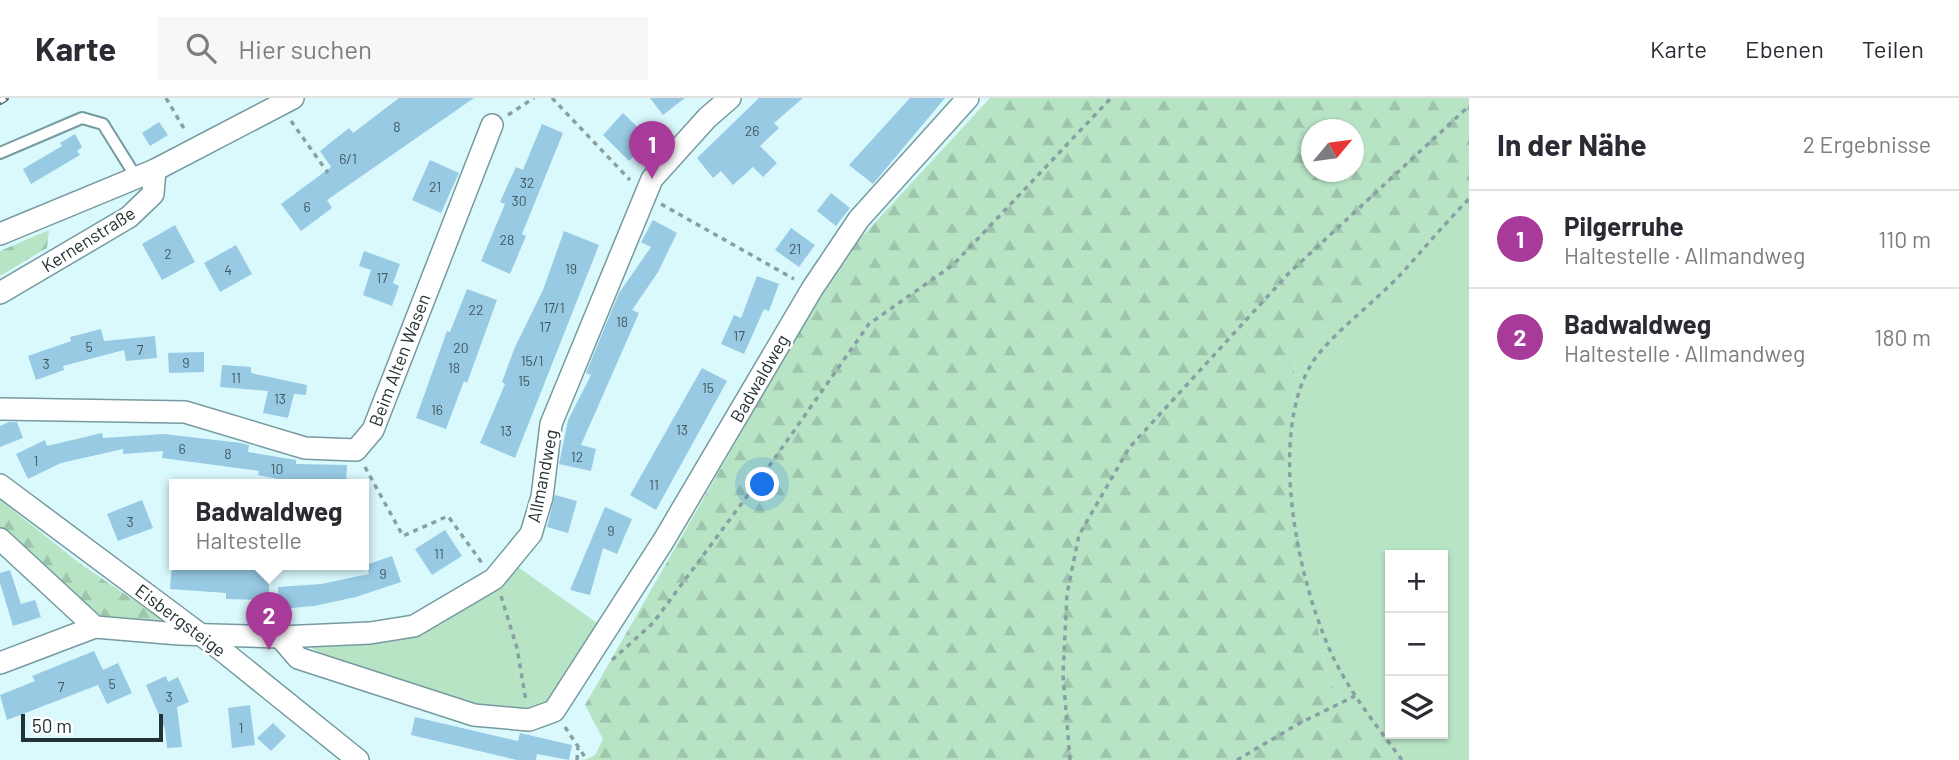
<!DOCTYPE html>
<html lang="de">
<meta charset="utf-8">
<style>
:root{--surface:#fff;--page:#f7f7f7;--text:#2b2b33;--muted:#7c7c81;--line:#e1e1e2;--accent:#a83a99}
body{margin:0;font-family:Barlow,sans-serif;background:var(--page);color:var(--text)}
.controls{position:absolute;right:21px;bottom:21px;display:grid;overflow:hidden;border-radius:0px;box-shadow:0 2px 5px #0004}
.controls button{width:63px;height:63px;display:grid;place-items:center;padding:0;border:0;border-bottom:2px solid var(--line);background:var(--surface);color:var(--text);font:35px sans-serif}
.compass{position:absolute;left:1301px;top:21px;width:63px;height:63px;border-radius:50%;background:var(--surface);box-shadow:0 2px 5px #0004;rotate:61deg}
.scale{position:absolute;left:21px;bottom:18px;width:142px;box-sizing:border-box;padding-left:7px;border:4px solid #233234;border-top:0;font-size:19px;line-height:24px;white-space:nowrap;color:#233234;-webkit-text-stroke:5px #fff;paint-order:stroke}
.you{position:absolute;left:763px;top:387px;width:24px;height:24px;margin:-18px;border:5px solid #fff;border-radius:50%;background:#1a73e8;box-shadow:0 0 0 10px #1a73e833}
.badge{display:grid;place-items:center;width:46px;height:46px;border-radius:50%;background:var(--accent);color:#fff;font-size:23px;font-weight:700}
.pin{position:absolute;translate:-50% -58px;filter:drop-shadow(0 2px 4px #0008)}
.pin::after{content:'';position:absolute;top:37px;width:24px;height:21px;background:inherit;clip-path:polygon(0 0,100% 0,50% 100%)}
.popup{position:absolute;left:169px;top:381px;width:200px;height:91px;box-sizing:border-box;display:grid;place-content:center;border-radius:0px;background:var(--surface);filter:drop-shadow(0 2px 5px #0005);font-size:23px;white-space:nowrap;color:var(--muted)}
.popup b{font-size:26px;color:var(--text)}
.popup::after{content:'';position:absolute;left:50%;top:100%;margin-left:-14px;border:14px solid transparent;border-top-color:var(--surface)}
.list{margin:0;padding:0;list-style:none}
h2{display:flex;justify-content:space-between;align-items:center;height:91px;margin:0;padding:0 28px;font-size:30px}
h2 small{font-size:23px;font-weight:400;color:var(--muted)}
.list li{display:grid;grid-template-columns:46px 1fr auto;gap:21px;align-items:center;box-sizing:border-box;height:98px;padding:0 28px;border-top:2px solid var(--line)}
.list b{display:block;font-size:26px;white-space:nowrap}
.list p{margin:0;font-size:23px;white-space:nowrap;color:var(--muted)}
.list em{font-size:23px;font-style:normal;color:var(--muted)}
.icon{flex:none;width:38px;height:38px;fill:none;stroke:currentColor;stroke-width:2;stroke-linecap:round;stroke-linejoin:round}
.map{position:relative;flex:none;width:1469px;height:662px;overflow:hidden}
header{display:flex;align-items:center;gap:42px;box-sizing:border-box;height:98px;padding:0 35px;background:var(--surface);border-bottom:2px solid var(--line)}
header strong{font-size:33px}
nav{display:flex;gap:38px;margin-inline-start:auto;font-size:24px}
.search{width:490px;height:63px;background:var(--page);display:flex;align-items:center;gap:18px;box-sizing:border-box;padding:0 24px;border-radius:0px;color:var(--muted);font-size:26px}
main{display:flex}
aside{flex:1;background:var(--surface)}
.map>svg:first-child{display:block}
.green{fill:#b8e4c6;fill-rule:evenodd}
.forest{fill:url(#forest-firs);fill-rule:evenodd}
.building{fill:#98cae4}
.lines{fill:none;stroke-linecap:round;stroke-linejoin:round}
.service-casing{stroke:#759a9f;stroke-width:14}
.minor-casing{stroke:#759a9f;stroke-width:24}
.path{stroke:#88a0a3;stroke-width:3.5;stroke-dasharray:5 5;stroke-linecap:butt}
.service{stroke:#fff;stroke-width:10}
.minor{stroke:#fff;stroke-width:21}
.rail-casing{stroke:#62777a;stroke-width:8}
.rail{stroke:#fff;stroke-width:5;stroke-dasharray:16;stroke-linecap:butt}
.labels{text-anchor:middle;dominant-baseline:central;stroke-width:5;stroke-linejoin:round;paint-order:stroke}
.number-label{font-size:14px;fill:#405860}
.street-label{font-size:18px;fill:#233234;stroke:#fff}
</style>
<header>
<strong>Karte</strong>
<div class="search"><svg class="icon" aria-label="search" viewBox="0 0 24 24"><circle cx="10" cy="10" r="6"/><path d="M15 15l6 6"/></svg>Hier suchen</div>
<nav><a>Karte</a><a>Ebenen</a><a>Teilen</a></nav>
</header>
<main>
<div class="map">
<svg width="1469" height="662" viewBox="0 0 1469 662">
<defs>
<pattern id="forest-firs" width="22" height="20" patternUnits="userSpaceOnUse" patternTransform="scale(1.75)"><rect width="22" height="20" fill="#b8e4c6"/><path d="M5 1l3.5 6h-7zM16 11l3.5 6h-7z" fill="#9ec4ab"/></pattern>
</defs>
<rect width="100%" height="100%" fill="#daf9fd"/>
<g class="green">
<path d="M1469,92V662H1387L1329,583L1290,402L1295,256ZM1390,457H1443V636H1390Z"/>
<polygon points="515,467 600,527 557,595 535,612 506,617 337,564 306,547 395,541"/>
</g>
<g class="forest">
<path d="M990,0H1469V92L1295,256L1290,402L1329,583L1387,662H585L595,657L603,641L585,607L803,227L858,143ZM1311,32H1353V74H1311Z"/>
<polygon points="49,132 47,150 0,178 0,153"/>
<polygon points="0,402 82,467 169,526 96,517 0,432"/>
</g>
<g class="building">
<polygon points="399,0 474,0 327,102 332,110 301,133 281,106 331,69 320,53 349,30 353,35"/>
<polygon points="650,0 685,0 663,17"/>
<polygon points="759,0 803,0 774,25 779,30 760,48 777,65 763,79 753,69 733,87 721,73 713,80 697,60"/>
<polygon points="910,0 945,0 873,86 849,67"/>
<polygon points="623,15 650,41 629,63 603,37"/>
<polygon points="159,24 168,37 150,48 142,35"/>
<polygon points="542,26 563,35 522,136 526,138 510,176 481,163 505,106 500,104 508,86 516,69 523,72"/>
<polygon points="75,36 82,49 77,53 80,57 31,86 23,71 62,48 60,45"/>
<polygon points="430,62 459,75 441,115 412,102"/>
<polygon points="831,95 850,110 836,128 817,113"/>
<polygon points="653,122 677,135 658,174 632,212 639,215 581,347 596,351 591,373 559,366 568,322 591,277 586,275 619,195 651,149 641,144"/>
<polygon points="175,127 195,164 162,182 142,146"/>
<polygon points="791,130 815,147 799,169 775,152"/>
<polygon points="564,133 599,147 515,360 480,345 505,286 502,284 515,249 543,192"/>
<polygon points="236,147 252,176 220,194 204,165"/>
<polygon points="364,153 400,166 393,185 399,188 392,208 363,197 371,172 359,168"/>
<polygon points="757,178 779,186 769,213 764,211 744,256 721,246 734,217 741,220"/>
<polygon points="467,191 497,202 467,285 464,283 446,331 416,320 447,233 450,234"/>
<polygon points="101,231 104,243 155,238 157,260 126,263 124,252 63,268 64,272 36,282 28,258 71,243 70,239"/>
<polygon points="204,254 204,274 169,275 168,255"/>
<polygon points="222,267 251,269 251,275 307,287 306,297 294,296 288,320 263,315 268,293 220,289"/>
<polygon points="702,270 727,283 656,412 630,397"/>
<polygon points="9,324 17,324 23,340 0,349 0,328"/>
<polygon points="102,335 103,340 164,336 241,345 249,347 248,354 296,362 296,366 347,367 346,386 304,386 258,377 259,373 162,360 163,353 123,356 123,351 61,365 28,381 16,356 45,342 47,348"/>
<polygon points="555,397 577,403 568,435 547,429"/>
<polygon points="142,402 153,430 118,443 107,416"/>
<polygon points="605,409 632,421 617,456 603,450 590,497 570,492"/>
<polygon points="445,432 462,458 432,477 415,451"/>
<polygon points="392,458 401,484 356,499 314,508 279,511 278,489 321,486 369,476 366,467"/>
<polygon points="172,466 269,466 269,502 226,501 226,495 170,491"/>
<polygon points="10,472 21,506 35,502 41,519 13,528 0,485 0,475"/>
<polygon points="94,553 103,572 118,565 132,595 107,606 98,587 7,622 0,597 35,583 32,578"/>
<polygon points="166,578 168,584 178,579 189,604 177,609 182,649 167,650 165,631 146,587"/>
<polygon points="250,607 255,647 232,650 228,610"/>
<polygon points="415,619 518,643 520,635 572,647 569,662 537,656 536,662 517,662 411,637"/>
<polygon points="273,625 286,638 271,653 257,640"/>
</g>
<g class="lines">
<defs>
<polyline id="service" points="0,55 82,20 103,26 136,79"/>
<g id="minor">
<polyline points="0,136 155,72 293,0"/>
<polyline points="0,195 129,119 153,96 155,72"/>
<polyline points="0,311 185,314 305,350 356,352 373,332 492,27"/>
<polyline points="0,387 224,554 358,662"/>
<polyline points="0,441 95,529"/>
<polyline points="280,539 298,560 474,617 529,622 554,613 664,442 812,191 859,121 968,0"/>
<polyline points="0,565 95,529 179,536 280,539 370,535 414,528 494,481 531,436 542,399 551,326 652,81 707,20 730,0"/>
</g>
</defs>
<use href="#service" class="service-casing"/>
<use href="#minor" class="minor-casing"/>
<g class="path">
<polyline points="166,0 186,34"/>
<polyline points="552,0 630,82"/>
<polyline points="508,17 534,0"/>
<polyline points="291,23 328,75"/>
<polyline points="661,106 794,181"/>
<polyline points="365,369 403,438 448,418 482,465"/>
<polyline points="501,498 517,550 526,603"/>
<polyline points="612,562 653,525 765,374 869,226 953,167 1111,0"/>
<polyline points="565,629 587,662"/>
<polyline points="577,662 578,650"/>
<polyline points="1070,662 1063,577 1067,496 1079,437 1129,350 1289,175 1469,8"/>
<polyline points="1237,662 1300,625 1355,598"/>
<path d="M1402,662C1379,631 1354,600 1336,565C1299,492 1265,335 1314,262C1333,235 1377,202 1401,176C1424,151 1445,125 1469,101"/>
</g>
<use href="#service" class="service"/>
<use href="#minor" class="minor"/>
<defs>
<polyline id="rail" points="0,3 5,0"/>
</defs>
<use href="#rail" class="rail-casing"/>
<use href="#rail" class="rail"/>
</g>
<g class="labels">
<g class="number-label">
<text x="397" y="28">8</text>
<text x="752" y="32">26</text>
<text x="348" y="60">6/1</text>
<text x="527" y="84">32</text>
<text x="435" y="88">21</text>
<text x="519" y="102">30</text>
<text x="307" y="108">6</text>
<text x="507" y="141">28</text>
<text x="795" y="150">21</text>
<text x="168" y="155">2</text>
<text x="571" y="170">19</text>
<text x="228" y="171">4</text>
<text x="382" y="179">17</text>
<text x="554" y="209">17/1</text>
<text x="476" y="211">22</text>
<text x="622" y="223">18</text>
<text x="545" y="228">17</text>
<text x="739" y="237">17</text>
<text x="89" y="248">5</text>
<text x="461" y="249">20</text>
<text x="140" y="251">7</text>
<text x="532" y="262">15/1</text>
<text x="186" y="264">9</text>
<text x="46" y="265">3</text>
<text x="454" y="269">18</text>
<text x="236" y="279">11</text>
<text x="524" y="282">15</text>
<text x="708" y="289">15</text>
<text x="280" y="300">13</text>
<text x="437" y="311">16</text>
<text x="682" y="331">13</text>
<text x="506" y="332">13</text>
<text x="182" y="350">6</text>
<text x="228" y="355">8</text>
<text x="577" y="358">12</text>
<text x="36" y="362">1</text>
<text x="277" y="370">10</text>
<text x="654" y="386">11</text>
<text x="130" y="423">3</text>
<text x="611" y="432">9</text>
<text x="439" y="455">11</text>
<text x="383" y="475">9</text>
<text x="112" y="585">5</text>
<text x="61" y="588">7</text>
<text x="169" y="598">3</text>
<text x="241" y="629">1</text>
</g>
<g class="street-label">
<text transform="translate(88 141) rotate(-32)">Kernenstraße</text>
<text transform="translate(399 262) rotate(-69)">Beim Alten Wasen</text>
<text transform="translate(759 280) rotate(-60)">Badwaldweg</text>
<text transform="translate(542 378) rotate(-79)">Allmandweg</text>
<text transform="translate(181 522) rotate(37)">Eisbergsteige</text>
</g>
</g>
</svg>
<div class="controls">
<button>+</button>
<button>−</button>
<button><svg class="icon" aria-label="layers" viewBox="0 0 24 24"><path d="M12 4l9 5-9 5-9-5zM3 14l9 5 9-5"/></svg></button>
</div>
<svg class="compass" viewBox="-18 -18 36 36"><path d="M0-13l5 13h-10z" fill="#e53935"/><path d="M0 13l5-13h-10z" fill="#7c7c81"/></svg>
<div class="scale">50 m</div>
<div class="you"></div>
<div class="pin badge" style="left:652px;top:81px">1</div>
<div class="pin badge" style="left:269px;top:552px">2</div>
<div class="popup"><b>Badwaldweg</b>Haltestelle</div>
</div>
<aside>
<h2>In der Nähe<small>2 Ergebnisse</small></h2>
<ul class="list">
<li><span class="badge">1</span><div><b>Pilgerruhe</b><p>Haltestelle · Allmandweg</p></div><em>110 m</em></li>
<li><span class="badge">2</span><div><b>Badwaldweg</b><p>Haltestelle · Allmandweg</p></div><em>180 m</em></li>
</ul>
</aside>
</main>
